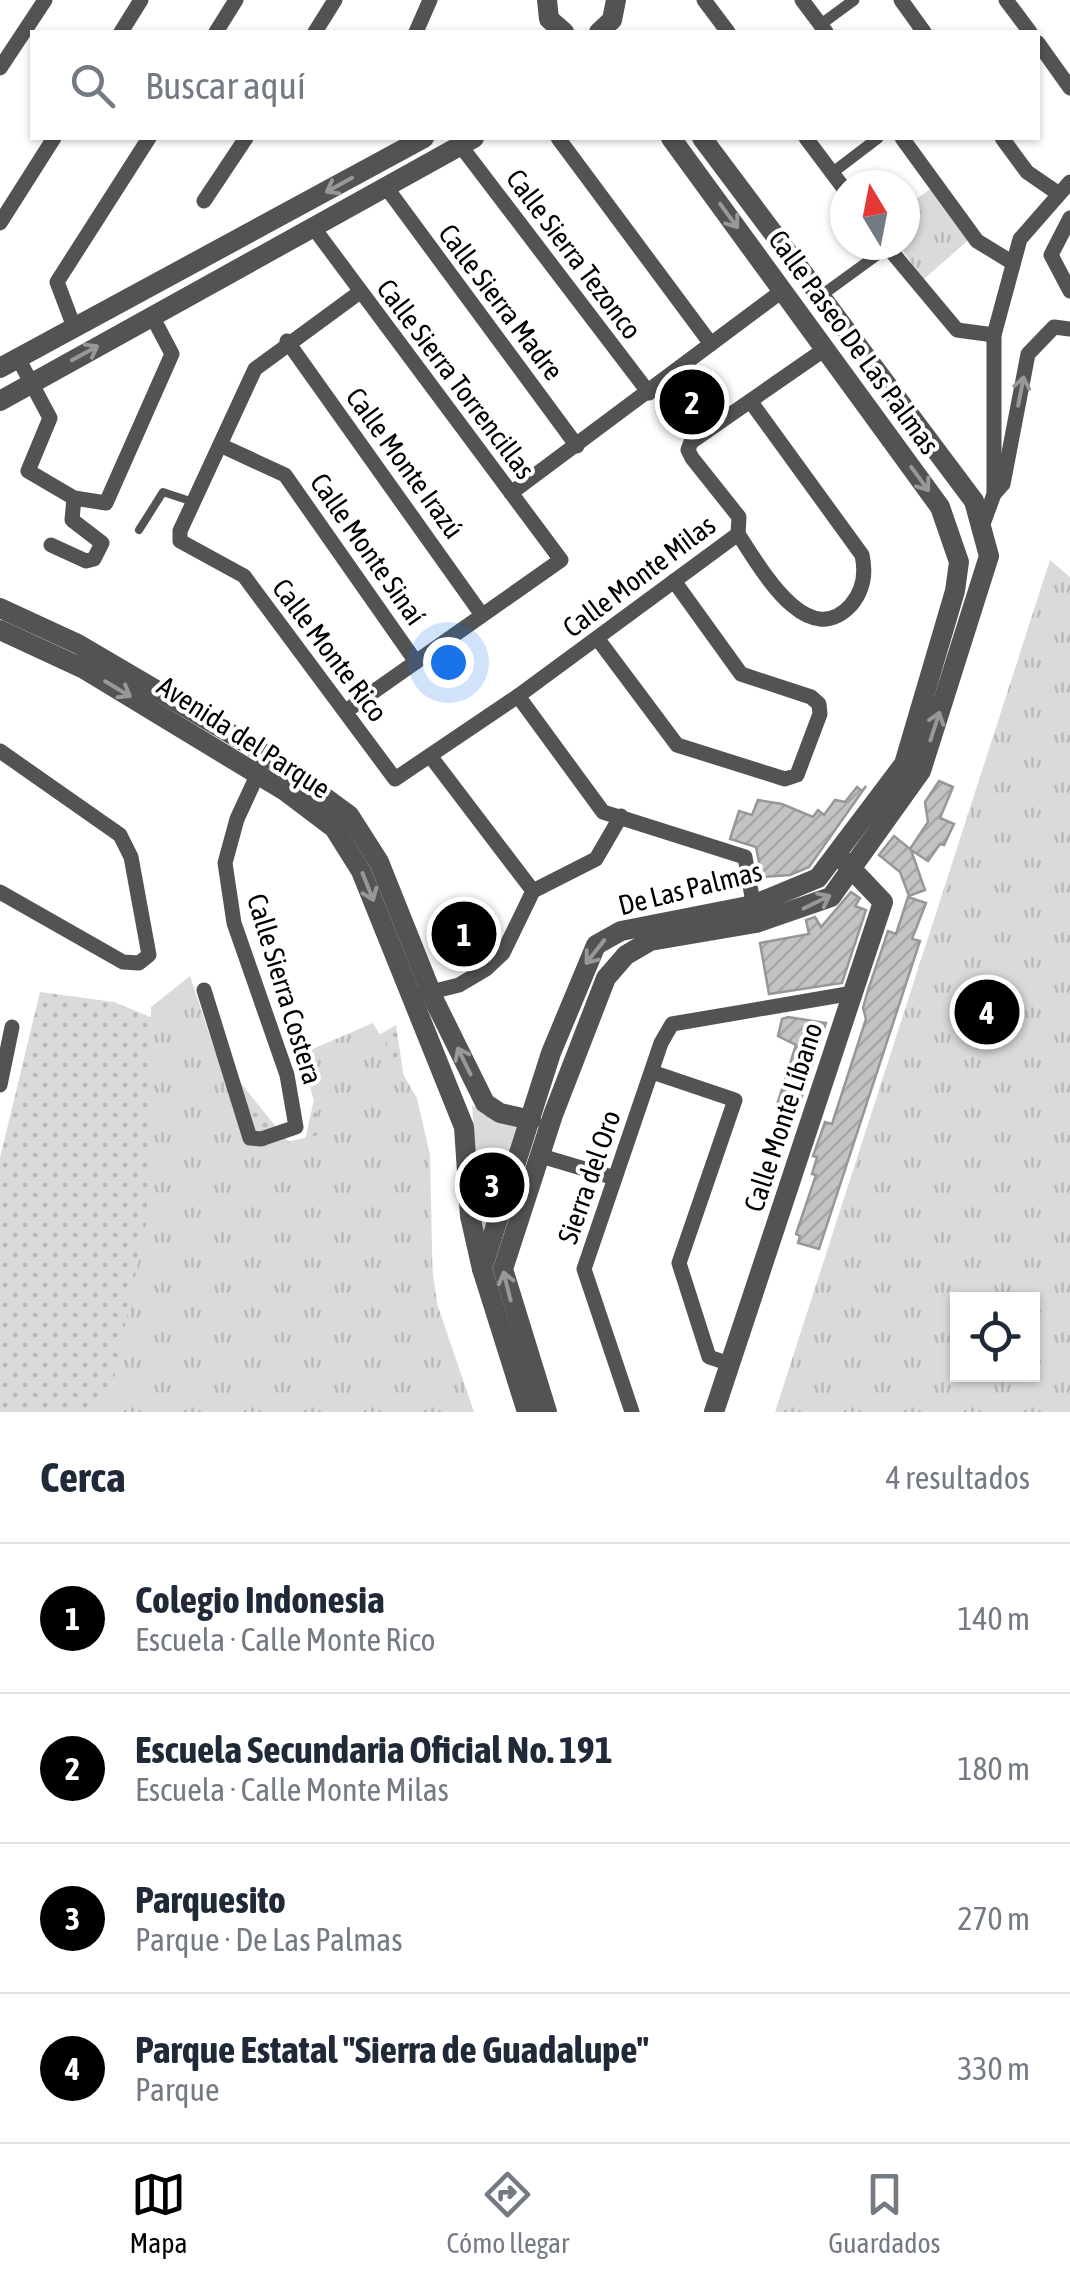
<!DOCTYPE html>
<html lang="es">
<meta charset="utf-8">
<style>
:root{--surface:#fff;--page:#f2f2f3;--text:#1f2937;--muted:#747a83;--line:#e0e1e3;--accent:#000}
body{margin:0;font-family:"Asap Condensed",sans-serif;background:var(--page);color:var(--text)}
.controls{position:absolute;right:30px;bottom:30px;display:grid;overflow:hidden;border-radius:0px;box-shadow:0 2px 8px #0004}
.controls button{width:90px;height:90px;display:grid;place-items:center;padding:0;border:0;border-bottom:2px solid var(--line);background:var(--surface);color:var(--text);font:50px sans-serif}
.compass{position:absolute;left:830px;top:170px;width:90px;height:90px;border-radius:50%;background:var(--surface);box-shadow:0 2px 8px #0004;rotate:350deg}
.you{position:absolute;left:448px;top:662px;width:35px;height:35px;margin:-25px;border:8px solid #fff;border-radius:50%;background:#1a73e8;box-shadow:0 0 0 15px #1a73e833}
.badge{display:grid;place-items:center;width:65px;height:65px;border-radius:50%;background:var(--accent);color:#fff;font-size:32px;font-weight:700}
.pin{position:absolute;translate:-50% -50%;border:5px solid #fff;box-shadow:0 2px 10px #0006}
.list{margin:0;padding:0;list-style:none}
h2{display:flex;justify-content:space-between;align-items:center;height:130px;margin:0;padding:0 40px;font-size:42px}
h2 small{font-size:32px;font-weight:400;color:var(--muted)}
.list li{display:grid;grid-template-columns:65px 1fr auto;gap:30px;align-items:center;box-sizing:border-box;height:150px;padding:0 40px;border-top:2px solid var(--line)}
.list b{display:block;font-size:38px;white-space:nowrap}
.list p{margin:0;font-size:32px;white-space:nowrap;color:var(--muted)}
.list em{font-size:32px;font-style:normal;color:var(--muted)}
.icon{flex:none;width:55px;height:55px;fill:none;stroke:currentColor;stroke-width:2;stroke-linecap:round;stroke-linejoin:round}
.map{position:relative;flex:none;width:1070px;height:1412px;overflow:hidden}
.search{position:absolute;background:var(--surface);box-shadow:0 2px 8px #0004;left:30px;right:30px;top:30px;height:110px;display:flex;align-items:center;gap:25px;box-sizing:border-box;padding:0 35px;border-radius:0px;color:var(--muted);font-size:38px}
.sheet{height:730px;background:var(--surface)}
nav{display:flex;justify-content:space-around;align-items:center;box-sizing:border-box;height:140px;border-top:2px solid var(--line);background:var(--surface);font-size:28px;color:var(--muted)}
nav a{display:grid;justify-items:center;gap:5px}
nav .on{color:var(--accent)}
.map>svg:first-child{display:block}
.grass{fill:url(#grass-dots)}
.park{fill:url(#park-tufts);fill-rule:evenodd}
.building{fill:url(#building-hatch);stroke:#979797;stroke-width:2.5}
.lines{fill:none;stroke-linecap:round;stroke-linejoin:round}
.service{stroke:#535353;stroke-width:8}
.pedestrian{stroke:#535353;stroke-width:11}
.minor{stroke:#535353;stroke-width:15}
.tertiary{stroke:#535353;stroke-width:20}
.oneway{stroke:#989898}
.labels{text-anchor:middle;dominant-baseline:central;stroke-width:8;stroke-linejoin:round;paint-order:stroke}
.street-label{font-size:28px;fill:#000;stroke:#fff}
</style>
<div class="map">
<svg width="1070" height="1412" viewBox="0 0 1070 1412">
<defs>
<pattern id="grass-dots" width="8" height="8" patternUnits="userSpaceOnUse" patternTransform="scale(2.5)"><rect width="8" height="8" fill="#dadada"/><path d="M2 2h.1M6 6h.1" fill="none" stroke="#b9b9b9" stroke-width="1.8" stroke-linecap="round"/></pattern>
<pattern id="park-tufts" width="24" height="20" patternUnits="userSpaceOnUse" patternTransform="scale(2.5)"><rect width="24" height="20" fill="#dadada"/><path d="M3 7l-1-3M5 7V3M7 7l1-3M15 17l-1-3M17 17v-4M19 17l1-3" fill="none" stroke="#b9b9b9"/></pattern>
<pattern id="building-hatch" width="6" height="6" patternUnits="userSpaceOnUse" patternTransform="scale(2.5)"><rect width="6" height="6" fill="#c3c3c3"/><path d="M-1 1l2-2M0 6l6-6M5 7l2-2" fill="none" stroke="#a6a6a6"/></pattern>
</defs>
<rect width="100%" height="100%" fill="#fff"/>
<polygon class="grass" points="40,992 114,1002 206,1040 301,1158 321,1068 396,1025 450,1389 460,1412 0,1412 0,1158"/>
<g class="park">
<polygon points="936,185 973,236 923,280 899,245 905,245 905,207"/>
<path d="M1050,560L1070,577V1412H775ZM958,1300H1032V1374H958Z"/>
<polygon points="190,976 248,1150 323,1134 301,1054 373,1023 417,1098 430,1155 433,1292 474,1412 92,1412 112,1389 147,1220 151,1007"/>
<polygon points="472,1105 498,1120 529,1122 482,1247"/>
</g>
<g class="building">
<polygon points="939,781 953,787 940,818 954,824 944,845 940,844 928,861 911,850 925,890 909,896 900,872 879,855 894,836 910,849 928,822 925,802"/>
<polygon points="866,786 809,867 790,875 762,877 756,847 730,839 739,811 752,815 758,800 782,804 813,817 818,810 824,815 835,800 845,802 857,787 862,791"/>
<polygon points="851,892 860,898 855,906 866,910 842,983 769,994 760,943 809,934 806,920 815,917 821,927"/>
<polygon points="908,897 926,903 912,939 920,941 819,1249 798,1243 800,1236 796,1234 816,1175 812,1174 817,1157 813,1156 825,1122 832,1124 866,1019 863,1008 868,990 888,931 896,934"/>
<polygon points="788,1017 826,1023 800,1102 794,1101 791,1109 777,1105 796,1045 778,1036 782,1019"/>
</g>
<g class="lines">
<polyline class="service" points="139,530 163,492 193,502"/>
<g class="pedestrian">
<polyline points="820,25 854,0"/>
<polyline points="832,173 878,138"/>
<polyline points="822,295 888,247"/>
</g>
<g class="minor">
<polyline points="704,0 728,32"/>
<polyline points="802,0 826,32"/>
<polyline points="901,0 924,32"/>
<polyline points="1006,0 1030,32"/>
<polyline points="121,32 141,0"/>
<polyline points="216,32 236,0"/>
<polyline points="315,32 335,0"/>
<polyline points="416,32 430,0"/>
<polyline points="1038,43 1070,88"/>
<polyline points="0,68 45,0"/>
<polyline points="558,138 711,344"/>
<polyline points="806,138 845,190"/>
<polyline points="902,138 977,241 1013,263"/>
<polyline points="1002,138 1027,172 1059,194"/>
<polyline points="460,145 649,393"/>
<polyline points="386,187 577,446"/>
<polyline points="204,201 246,138"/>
<polyline points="1070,218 1051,255 1070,291"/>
<polyline points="0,223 54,138"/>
<polyline points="313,227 561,560 346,711"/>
<polyline points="886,245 957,330 994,335"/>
<polyline points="360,292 255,369 180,531 180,541 244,576 395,779 518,696 738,534 739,517 692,458 688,450 691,442 825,349"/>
<polyline points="71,319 57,282 149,138"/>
<polyline points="287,341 482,615"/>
<polyline points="18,358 50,418 28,471 74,498 106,503 172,354 152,316"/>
<polyline points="220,445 285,475 416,662"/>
<polyline points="511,493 782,291"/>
<polyline points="994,494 1003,484 1028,354 1054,327 1070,329"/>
<polyline points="983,524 994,494 994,335 1020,239 1070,182"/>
<path d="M738,534C758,563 806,654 851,605C863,591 866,573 862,555L751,402"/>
<polyline points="51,545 86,561 94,559 102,543 72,520 74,498"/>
<polyline points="597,638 677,745 785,779 797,775 820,714 819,704 811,697 741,674 674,581"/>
<polyline points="518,696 603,812 745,857 755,914"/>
<polyline points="0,751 120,835 131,857 149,955 139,963 123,962 0,892"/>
<polyline points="431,757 533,891"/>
<polyline points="204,990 250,1138 261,1139 296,1127 287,1075 234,923 225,863 237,819 261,767"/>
<polyline points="423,994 459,985 486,969 503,953 533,891 596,859 621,816"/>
<polyline points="652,1072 735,1100 679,1263 709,1357 730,1364"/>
<polyline points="0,1085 12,1027"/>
<polyline points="541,1156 615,1178"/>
<polyline points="632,1412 584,1269 661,1043 672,1024 853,993"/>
</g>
<g class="tertiary">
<polyline points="547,0 549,19 564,32"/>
<polyline points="599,32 612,20 616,0"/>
<polyline points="0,368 424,138"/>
<polyline points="0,401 474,138"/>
<polyline points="0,608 78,644 267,755 349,815 379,862 435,1002 485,1103 500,1113 531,1120"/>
<polyline points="0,630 84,669 285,791 334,828 361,871 464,1127 470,1216 482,1269 527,1412"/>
<polyline points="482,1269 551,1053 596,945 621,931 753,905 818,878 904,764 955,591 959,562 940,507 671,138"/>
<polyline points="547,1412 503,1269 553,1115 606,978 626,955 650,941 756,923 831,897 921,771 989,556 974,501 702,138"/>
<polyline points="714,1412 883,902 845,862"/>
</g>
</g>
<defs><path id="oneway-shaft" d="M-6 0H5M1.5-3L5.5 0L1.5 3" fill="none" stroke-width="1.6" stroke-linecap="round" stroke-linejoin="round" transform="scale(2.5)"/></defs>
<g class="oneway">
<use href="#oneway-shaft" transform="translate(339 185) rotate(151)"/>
<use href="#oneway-shaft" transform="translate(729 216) rotate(54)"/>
<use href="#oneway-shaft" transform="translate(85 353) rotate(-29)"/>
<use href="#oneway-shaft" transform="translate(1021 391) rotate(-79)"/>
<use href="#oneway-shaft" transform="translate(920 479) rotate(54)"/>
<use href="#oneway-shaft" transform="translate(118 689) rotate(31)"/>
<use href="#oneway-shaft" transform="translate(935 726) rotate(-72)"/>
<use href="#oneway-shaft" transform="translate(368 887) rotate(68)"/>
<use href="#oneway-shaft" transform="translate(817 902) rotate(-26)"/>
<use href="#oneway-shaft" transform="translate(595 952) rotate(128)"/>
<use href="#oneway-shaft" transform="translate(464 1061) rotate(-116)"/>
<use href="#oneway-shaft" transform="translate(507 1286) rotate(-104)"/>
</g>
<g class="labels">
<g class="street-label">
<text transform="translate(574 254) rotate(53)">Calle Sierra Tezonco</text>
<text transform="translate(501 302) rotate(53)">Calle Sierra Madre</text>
<text transform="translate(854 342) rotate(54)">Calle Paseo De Las Palmas</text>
<text transform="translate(456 379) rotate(53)">Calle Sierra Torrencillas</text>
<text transform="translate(405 463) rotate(54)">Calle Monte Irazú</text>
<text transform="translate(368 549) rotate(55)">Calle Monte Sinaí</text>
<text transform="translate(639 576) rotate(-37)">Calle Monte Milas</text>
<text transform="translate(330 650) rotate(53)">Calle Monte Rico</text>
<text transform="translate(244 737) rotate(33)">Avenida del Parque</text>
<text transform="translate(690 888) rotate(-14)">De Las Palmas</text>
<text transform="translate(285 989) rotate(73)">Calle Sierra Costera</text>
<text transform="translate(783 1117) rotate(-72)">Calle Monte Líbano</text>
<text transform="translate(589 1177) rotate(-71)">Sierra del Oro</text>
</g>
</g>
</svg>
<div class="controls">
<button><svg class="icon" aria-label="locate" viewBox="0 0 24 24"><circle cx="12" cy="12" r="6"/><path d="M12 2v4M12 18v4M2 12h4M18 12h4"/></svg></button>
</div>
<svg class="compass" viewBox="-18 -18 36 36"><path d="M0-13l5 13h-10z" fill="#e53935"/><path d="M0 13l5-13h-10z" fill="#747a83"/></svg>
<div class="you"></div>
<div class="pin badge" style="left:464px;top:934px">1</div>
<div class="pin badge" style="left:692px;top:402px">2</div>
<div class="pin badge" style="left:492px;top:1185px">3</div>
<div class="pin badge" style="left:987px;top:1012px">4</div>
<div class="search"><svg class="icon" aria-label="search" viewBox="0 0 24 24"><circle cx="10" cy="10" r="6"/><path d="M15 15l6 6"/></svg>Buscar aquí</div>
</div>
<section class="sheet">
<h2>Cerca<small>4 resultados</small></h2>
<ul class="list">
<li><span class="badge">1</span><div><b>Colegio Indonesia</b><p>Escuela · Calle Monte Rico</p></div><em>140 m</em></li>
<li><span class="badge">2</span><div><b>Escuela Secundaria Oficial No. 191</b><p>Escuela · Calle Monte Milas</p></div><em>180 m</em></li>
<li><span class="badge">3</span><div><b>Parquesito</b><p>Parque · De Las Palmas</p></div><em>270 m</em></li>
<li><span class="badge">4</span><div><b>Parque Estatal &quot;Sierra de Guadalupe&quot;</b><p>Parque</p></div><em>330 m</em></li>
</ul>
</section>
<nav>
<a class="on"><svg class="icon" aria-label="map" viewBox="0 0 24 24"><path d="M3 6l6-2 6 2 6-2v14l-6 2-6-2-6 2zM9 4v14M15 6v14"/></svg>Mapa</a>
<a><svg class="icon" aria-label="directions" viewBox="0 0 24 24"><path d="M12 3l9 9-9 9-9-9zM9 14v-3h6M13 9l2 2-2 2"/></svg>Cómo llegar</a>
<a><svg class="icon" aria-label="saved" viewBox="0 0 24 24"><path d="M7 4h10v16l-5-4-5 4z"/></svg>Guardados</a>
</nav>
